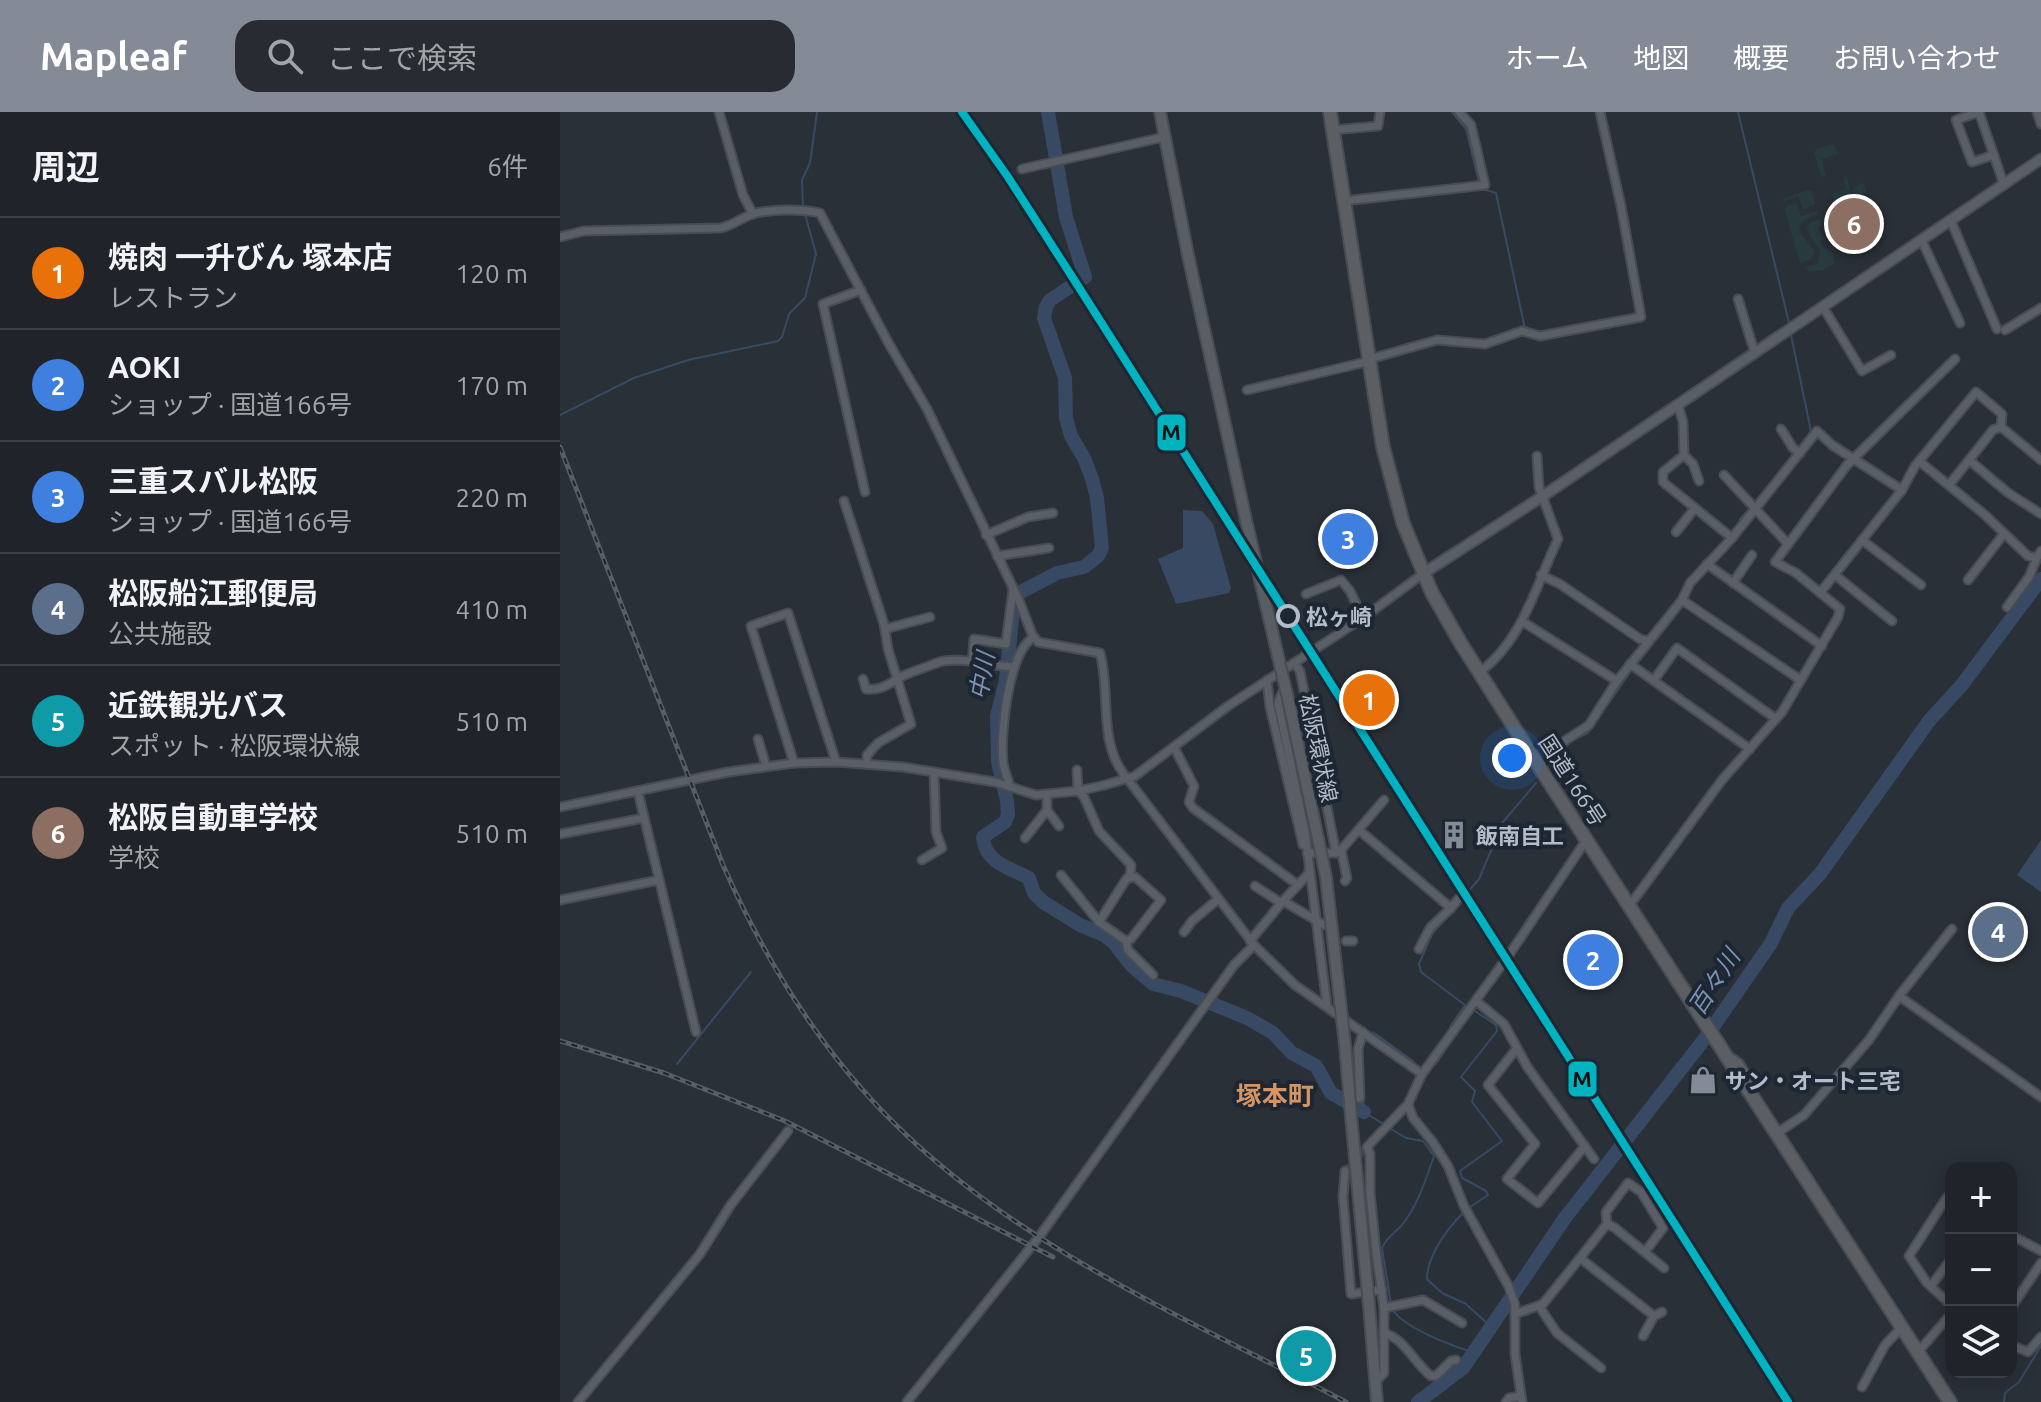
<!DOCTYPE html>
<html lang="ja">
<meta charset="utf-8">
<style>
:root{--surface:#20242a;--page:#282c32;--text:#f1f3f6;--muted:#a2a4a8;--line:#3d4147;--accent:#848b96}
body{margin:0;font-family:Ubuntu,"Noto Sans JP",sans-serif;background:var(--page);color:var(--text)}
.controls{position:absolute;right:24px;bottom:24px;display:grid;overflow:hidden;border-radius:16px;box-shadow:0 4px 20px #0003}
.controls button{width:72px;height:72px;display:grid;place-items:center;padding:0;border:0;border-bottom:2px solid var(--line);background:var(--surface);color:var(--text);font:40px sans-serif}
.you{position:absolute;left:952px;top:646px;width:28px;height:28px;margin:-20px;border:6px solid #fff;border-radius:50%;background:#1a73e8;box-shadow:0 0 0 12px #1a73e833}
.badge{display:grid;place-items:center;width:52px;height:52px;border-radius:50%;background:var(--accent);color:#fff;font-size:26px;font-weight:700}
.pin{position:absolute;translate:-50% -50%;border:4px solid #fff;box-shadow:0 2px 8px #0006}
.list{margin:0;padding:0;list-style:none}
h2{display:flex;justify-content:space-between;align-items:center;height:104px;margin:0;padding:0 32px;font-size:34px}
h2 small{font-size:26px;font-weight:400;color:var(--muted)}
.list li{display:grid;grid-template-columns:52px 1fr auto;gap:24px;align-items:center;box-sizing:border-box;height:112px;padding:0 32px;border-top:2px solid var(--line)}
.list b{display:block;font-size:30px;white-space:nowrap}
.list p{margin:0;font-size:26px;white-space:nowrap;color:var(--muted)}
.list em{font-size:26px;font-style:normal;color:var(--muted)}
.icon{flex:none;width:44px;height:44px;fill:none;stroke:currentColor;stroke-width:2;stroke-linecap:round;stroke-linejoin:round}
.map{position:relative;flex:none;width:1481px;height:1290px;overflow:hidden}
header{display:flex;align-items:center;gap:48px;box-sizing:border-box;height:112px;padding:0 40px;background:var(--accent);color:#fff}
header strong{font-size:38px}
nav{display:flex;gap:44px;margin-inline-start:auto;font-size:28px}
.search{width:560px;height:72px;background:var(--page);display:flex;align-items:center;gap:20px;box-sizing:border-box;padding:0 28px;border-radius:24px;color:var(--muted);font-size:30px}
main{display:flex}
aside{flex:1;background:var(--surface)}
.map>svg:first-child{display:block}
.green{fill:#273a3e}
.water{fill:#384963}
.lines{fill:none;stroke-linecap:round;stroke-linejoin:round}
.stream{stroke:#384963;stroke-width:2}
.river{stroke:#384963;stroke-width:14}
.minor-tunnel{stroke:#3f454e;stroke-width:7;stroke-dasharray:7 3.5;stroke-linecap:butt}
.minor-casing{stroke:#484c53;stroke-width:11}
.tertiary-casing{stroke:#484c53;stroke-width:13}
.secondary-casing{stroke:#484c53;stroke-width:14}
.trunk-casing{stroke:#474c53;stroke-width:16}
.minor{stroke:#5a5e66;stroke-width:7}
.tertiary{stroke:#5a5e66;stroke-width:9}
.secondary{stroke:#595d64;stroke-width:10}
.trunk{stroke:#5b5f64;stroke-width:12}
.rail-casing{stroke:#595d64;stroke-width:5}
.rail{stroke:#1d2633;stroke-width:2;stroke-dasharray:6;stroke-linecap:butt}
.secondary-bridge-casing{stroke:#484c53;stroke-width:14;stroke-linecap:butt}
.secondary-bridge{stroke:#595d64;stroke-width:10}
.rail-1-casing{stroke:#1d2633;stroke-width:14}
.rail-1{stroke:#00b3c1;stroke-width:8}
.stop-dot{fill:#1d2633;stroke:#b4bcc9;stroke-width:4}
.labels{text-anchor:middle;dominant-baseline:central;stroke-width:8;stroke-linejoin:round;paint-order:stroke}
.stop-label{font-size:22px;font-weight:bold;fill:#b4bcc9;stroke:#1d2633;text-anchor:start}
.street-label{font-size:22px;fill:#b4bcc9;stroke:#1d2633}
.poi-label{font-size:22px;font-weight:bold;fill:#b4bcc9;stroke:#1d2633;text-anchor:start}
.water-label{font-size:24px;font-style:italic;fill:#7c92b1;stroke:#1d2633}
.quarter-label{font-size:26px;font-weight:bold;fill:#d59563;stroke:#1d2633}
.line-badge{stroke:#1d2633;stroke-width:3}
.pale-badge-label{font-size:22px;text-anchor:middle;font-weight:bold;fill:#111}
</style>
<header>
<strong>Mapleaf</strong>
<div class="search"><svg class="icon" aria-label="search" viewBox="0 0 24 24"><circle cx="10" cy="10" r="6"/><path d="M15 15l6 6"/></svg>ここで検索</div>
<nav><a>ホーム</a><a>地図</a><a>概要</a><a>お問い合わせ</a></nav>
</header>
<main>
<aside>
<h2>周辺<small>6件</small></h2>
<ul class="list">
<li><span class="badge" style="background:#e8710a">1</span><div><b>焼肉 一升びん 塚本店</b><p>レストラン</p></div><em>120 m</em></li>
<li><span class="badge" style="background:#3f7fe0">2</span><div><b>AOKI</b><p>ショップ · 国道166号</p></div><em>170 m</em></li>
<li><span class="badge" style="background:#3f7fe0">3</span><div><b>三重スバル松阪</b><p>ショップ · 国道166号</p></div><em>220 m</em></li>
<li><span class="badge" style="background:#5c6f8a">4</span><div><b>松阪船江郵便局</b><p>公共施設</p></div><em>410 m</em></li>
<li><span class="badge" style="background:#0f9aa8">5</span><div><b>近鉄観光バス</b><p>スポット · 松阪環状線</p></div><em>510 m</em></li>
<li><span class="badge" style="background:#8d6e63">6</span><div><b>松阪自動車学校</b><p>学校</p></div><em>510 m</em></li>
</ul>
</aside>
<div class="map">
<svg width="1481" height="1290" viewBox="0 0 1481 1290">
<rect width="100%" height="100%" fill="#2a3038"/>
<g class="green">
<polygon points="1273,32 1279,42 1262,47 1266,64 1261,65 1254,41 1257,37"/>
<polygon points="1284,64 1287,65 1290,80 1303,70 1307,80 1274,91 1272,82 1285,77"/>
<polygon points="1247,78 1252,79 1255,92 1243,98 1238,84 1223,90 1223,87"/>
<path d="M1236,90L1241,104L1257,99L1258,102C1223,114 1247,124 1255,141L1250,148L1240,151L1224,96Z"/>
<path d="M1308,91C1319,100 1319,118 1307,128L1301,118L1302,114L1311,111L1310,106L1297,107L1294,95Z"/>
<polygon points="1260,107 1262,114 1258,116 1264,127 1260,129 1263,136 1273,141 1275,151 1263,158 1250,160 1245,156 1258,151 1260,139 1246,117 1251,110"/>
</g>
<g class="water">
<polygon points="623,398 642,399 653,412 671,476 669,481 616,492 598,447 623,436"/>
<polygon points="1481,728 1481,780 1457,763"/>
</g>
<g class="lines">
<g class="stream">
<polyline points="892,0 906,17 919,70"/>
<polyline points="1178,0 1229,211"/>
<polyline points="920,76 936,81 965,217"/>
<polyline points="243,95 242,68 250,51 257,0"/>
<polyline points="1231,223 1251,319 1238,337"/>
<polyline points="0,303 74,266 128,248 218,229 222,225 229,202 245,186 256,142 245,102"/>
<polyline points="1195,390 1219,361"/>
<polyline points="1180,412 1180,407 1191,395"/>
<polyline points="1163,441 1181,422 1181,418"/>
<polyline points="1077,552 1116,503"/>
<polyline points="1007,631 1028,621 1073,556"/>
<polyline points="890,915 905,893 861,860 859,852 872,822 919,767 943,710 976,671"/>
<polyline points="813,920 853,949"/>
<polyline points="117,952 191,860"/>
<polyline points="802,953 804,1000 825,1013"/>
<polyline points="875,953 897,921"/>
<path d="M831,1017L846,1026L863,1029L874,1044C866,1067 858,1093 842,1113C835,1121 826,1126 822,1136L831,1192"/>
<polyline points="910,1095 928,1083 926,1079 902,1066 900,1059 942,1029 912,990 915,979 901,965 937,919 936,913 912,897"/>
<path d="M903,1101C887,1117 867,1144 867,1167L882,1181L906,1192L930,1214"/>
<path d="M833,1198C843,1215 892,1234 912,1240"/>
<polyline points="1444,1290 1445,1281 1459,1270 1481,1234"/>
</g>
<g class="river">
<path d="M488,0L506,105L525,165L490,188L486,195L484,206L505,266L506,306L511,324L524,346L532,367L537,386L542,436L538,444L524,455L497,461L461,480L454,487L446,568L437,604L438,650L447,689L448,703L445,710L423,725C425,751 450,756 469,766L474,781L483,790L520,813L544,823L554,831L571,853L593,872L621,879L687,906L713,921L732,941L756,954L771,981L804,1000"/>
<polyline points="858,1290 903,1256 1005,1106 1146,925 1211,831 1228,796 1260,762 1369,609 1401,574 1481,467"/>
</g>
<polyline class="minor-tunnel" points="785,1059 807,1035"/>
<defs>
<g id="minor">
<polyline points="159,0 183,83 193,102"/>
<polyline points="1419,0 1396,8 1412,50 1434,43"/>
<polyline points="1419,0 1444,73"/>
<polyline points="1477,0 1481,12"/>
<polyline points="773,18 818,14 820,0"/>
<polyline points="462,57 604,25"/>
<polyline points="784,89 925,73 911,13 899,0"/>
<polyline points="1391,109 1437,217"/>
<path d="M0,125L24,119L161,116C174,113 184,104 196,101C215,97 242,97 260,101L329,232L367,297L458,486L472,522L478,530L540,541C551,580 538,626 563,661L694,833L735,873L862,962"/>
<polyline points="1362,129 1400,211"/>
<polyline points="301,178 263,192 305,380"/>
<polyline points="1178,187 1195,241"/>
<polyline points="1263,195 1302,259 1331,243"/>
<polyline points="1445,218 1481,196"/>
<polyline points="810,247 877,228 925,232 962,219 980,224 1081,205 1061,94 1040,0"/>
<polyline points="687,278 810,249"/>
<polyline points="1118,293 1123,310 1124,343 1103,360 1103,370 1172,426 1257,319 1272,333 1342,378"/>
<polyline points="1221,317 1233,336 1240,341"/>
<polyline points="1124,343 1133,352 1139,369"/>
<polyline points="1409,348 1447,380 1481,402"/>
<polyline points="1359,349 1425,403 1468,444 1477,446 1481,439"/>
<polyline points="1164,363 1228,432"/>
<polyline points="1389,373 1433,318 1441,315"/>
<polyline points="284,389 324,512 328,537 351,612 318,631 307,643 307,652"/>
<polyline points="1116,420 1135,396"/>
<polyline points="426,423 468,405 493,401"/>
<polyline points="1302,428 1361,473"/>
<polyline points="437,444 489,436"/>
<polyline points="1147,452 1262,534"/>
<polyline points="981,463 1000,472 1080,527 1089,529"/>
<polyline points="1275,463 1332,509"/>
<polyline points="1408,468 1443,423"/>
<polyline points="1173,471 1192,443"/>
<polyline points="1260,481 1342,378 1355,354 1416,280 1442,302 1441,315 1481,348"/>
<polyline points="746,482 781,468 790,479 803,506"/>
<polyline points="1122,488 1239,567"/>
<polyline points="1447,495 1469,465 1477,446"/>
<polyline points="963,510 1057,569"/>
<polyline points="325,517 370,505"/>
<polyline points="412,550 414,527 446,532 453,477"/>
<polyline points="734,551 740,559 776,741"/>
<polyline points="1070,552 1190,637"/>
<path d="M920,560C962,529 976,474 998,427L979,375L977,344"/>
<path d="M303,567L306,577C320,579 329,572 339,566C347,561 364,556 374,552C395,542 432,555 454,555"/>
<polyline points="707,568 710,595 743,733"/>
<polyline points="1094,568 1117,536 1216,607"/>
<polyline points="725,575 718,591 745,719 767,894"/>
<polyline points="198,627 206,654"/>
<polyline points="614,635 634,674 629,690 633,696 738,773"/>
<polyline points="234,651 191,514 228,501 276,650"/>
<polyline points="978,653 992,645 1006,628 1029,613 1057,569 1122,488 1130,471 1172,426"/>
<polyline points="517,658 518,679 524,685 539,719 571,753 570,766"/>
<path d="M450,675C448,666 444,659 443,650C440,623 448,539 474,525"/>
<polyline points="78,680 136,920"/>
<polyline points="0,695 168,660 234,651 276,650 343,655 435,670 476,683 518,679 545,673 575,664 668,594 803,506 864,461"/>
<polyline points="487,698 499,714"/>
<polyline points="799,718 891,796 870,816 859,837"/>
<polyline points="0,722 84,706"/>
<polyline points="465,726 487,698 487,683"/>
<polyline points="781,738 787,766 785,769"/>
<polyline points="747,741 776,741 781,738 824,688"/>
<polyline points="362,748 382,736 376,720 374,660"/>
<polyline points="749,757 750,760 723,789 764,813"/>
<polyline points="501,763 539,810"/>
<polyline points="695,774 721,791"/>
<polyline points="0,788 99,768"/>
<polyline points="1070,793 1162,668 1222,600 1278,505 1280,497 1236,461 1215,450 1287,353 1395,247"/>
<polyline points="891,796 899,786"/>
<polyline points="624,820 632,809 657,788"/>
<polyline points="566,829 539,810 567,766 575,765 601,788 571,827 566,829 568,838 593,863"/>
<polyline points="690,829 723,789"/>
<polyline points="786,829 793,829"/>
<polyline points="1339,884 1481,985"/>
<polyline points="916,889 944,912 968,956 1034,1047"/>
<polyline points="957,936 928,973 975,1032 947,1067 978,1091 1025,1034"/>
<polyline points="1169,944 1179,951 1191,970 1197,966"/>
<polyline points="800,986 798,937 803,920"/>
<polyline points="1217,1021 1244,1003 1309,928 1339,884 1392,817"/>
<polyline points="785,1059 783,1085 791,1182 822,1178"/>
<polyline points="1391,1088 1387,1085 1349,1144 1367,1171 1391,1193"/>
<polyline points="1047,1112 1055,1116 1104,1156"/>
<polyline points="1451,1123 1481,1139"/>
<polyline points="1085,1140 1103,1116 1081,1080 1068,1071 1046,1100 1047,1112 1020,1146 1094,1204"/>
<polyline points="1371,1174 1391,1147"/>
<polyline points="979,1194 997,1221 1041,1256"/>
<polyline points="824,1196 863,1188 902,1211"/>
<polyline points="1451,1196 1481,1151"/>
<polyline points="955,1202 983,1192 1020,1146"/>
<path d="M824,1221C844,1226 855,1252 871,1264H876L891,1249L896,1248"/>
<polyline points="1083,1224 1094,1204 1102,1200"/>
<polyline points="1451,1233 1468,1240 1481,1225"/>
<polyline points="1358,1240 1391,1202"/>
<polyline points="815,1270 824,1261 824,1196 816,1140 810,1080 810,1042 807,1035 848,992"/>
<polyline points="1302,1275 1325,1233 1341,1216"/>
<polyline points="18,1290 140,1142 170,1094 228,1019"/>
<polyline points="347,1290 479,1125 674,853 694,833"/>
<polyline points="946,1290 949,1286 961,1284"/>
<polyline points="962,1290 955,1242 955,1193 949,1175 904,1094 888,1054 872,1029 853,1006 848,992 862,962 949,843 1027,727"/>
</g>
<polyline id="tertiary" points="864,461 983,384 1481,47"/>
<g id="secondary">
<polyline points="600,0 628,143 686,408"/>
<polyline points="729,591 759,731"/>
<polyline points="785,933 791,1004"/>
<polyline points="809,1193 817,1290"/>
</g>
<polyline id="trunk" points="770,0 823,335 843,411 872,481 900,530 978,653 1390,1290"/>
</defs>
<use href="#minor" class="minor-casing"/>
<use href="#tertiary" class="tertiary-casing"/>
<use href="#secondary" class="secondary-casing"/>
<use href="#trunk" class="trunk-casing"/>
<use href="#minor" class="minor"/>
<use href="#tertiary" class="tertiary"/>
<use href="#secondary" class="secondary"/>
<use href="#trunk" class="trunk"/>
<defs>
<g id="rail">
<path d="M0,335L163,753C205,848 259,937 333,1010C459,1136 630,1208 786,1290"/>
<polyline points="0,929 104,961 225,1009 493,1145"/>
</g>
</defs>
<use href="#rail" class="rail-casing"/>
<use href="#rail" class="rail"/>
<defs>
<g id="secondary-bridge">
<polyline points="686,408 729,591"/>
<polyline points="759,731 766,765 785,933"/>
<polyline points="791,1004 809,1193"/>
</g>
</defs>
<use href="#secondary-bridge" class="secondary-bridge-casing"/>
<use href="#secondary-bridge" class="secondary-bridge"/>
<defs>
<polyline id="rail-1" points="402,0 448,65 511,163 1228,1290"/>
</defs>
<use href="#rail-1" class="rail-1-casing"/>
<use href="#rail-1" class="rail-1"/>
</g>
<defs>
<symbol id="building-bare" viewBox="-9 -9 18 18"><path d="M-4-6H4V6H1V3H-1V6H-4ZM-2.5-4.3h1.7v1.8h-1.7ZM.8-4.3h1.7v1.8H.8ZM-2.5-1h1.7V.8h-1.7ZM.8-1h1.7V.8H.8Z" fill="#848b96" stroke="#1d2633" stroke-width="2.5" paint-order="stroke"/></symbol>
<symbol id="shop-bare" viewBox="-9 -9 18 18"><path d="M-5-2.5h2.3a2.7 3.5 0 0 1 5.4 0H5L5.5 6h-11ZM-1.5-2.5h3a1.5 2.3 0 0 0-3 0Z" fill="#848b96" stroke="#1d2633" stroke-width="2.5" paint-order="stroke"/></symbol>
</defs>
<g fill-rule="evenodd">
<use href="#building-bare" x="874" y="703" width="40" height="40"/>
<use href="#shop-bare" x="1123" y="948" width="40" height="40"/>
</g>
<circle class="stop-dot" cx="728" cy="504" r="10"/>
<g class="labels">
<g class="stop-label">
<text x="746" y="504">松ヶ崎</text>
</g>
<g class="street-label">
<text transform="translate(759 636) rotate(78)">松阪環状線</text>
<text transform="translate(1013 668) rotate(57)">国道166号</text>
</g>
<g class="poi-label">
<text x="916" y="723">飯南自工</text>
<text x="1165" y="968">サン・オート三宅</text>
</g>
<g class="water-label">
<text transform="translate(422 564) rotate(-80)">中川</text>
<text transform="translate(1154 870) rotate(-57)">百々川</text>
</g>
<g class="quarter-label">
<text x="715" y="983">塚本町</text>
</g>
</g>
<g class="line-badge">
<rect x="596" y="301" width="31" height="39" rx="8" fill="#00b3c1"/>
<rect x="1007" y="948" width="31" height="38" rx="8" fill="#00b3c1"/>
</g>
<g class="pale-badge-label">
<text x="611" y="328">M</text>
<text x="1022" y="975">M</text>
</g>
</svg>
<div class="controls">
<button>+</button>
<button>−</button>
<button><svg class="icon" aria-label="layers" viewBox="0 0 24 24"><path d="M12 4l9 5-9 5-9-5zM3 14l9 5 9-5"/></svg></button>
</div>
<div class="you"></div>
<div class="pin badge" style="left:809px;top:588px;background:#e8710a">1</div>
<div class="pin badge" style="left:1033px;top:848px;background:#3f7fe0">2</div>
<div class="pin badge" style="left:788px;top:427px;background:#3f7fe0">3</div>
<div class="pin badge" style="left:1438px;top:820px;background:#5c6f8a">4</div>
<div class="pin badge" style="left:746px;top:1244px;background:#0f9aa8">5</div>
<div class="pin badge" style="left:1294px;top:112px;background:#8d6e63">6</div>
</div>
</main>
